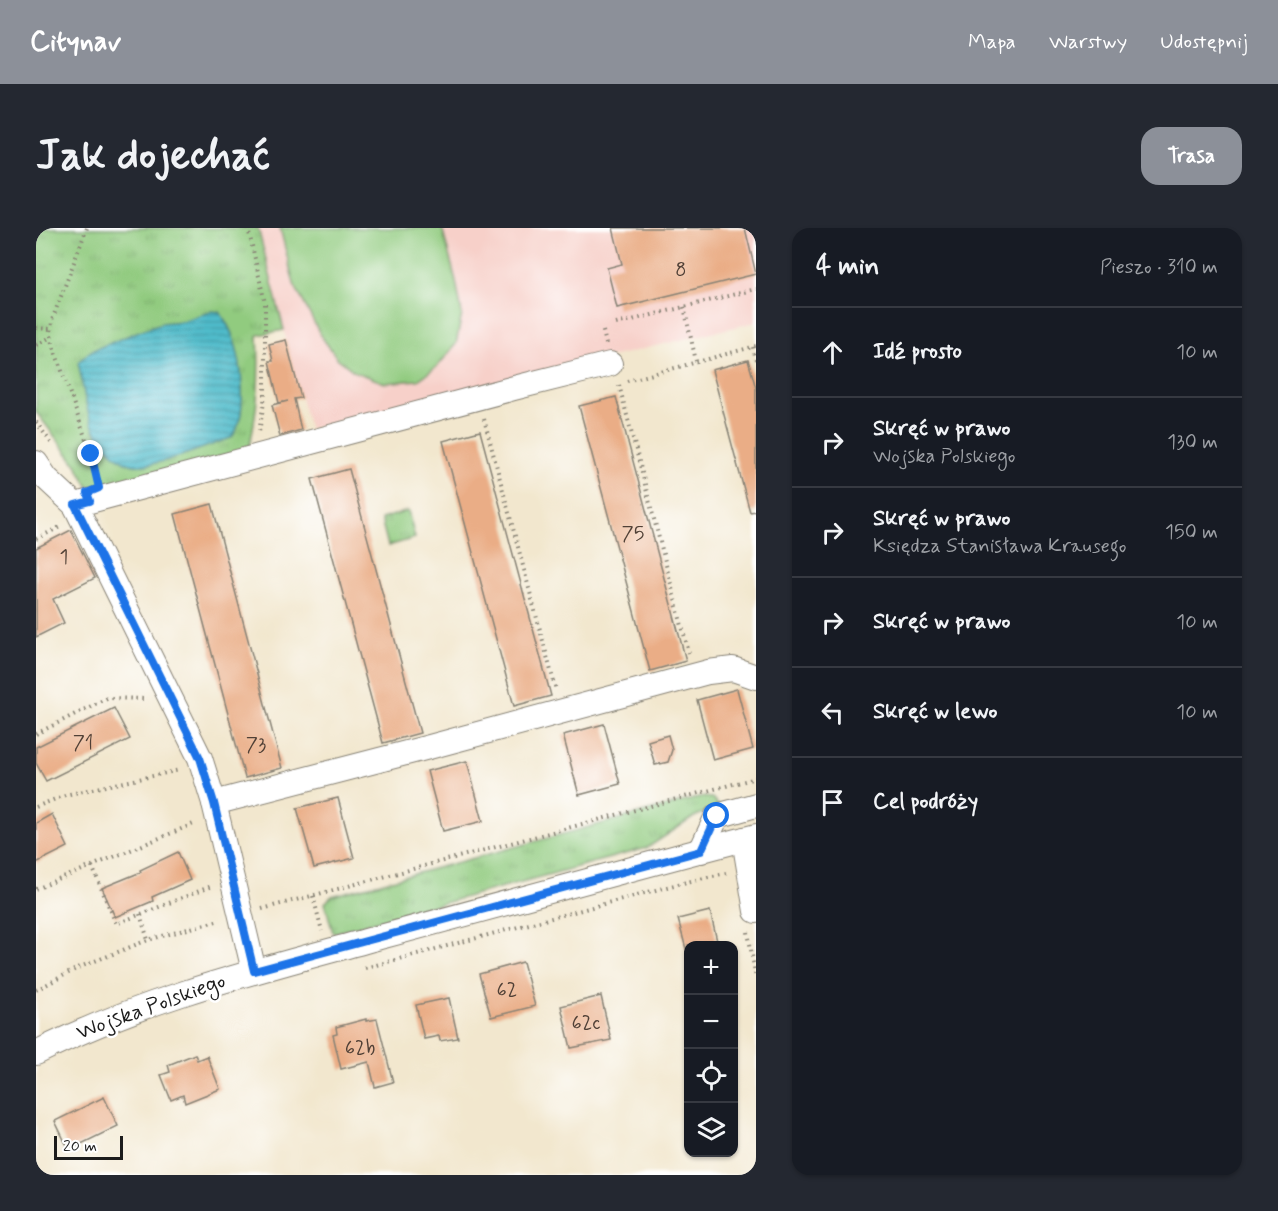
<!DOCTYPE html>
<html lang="pl">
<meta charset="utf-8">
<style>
:root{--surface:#171b24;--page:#242831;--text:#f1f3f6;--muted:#9ea1a6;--line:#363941;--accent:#8c9099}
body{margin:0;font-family:Mynerve,sans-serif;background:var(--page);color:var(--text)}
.controls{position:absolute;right:18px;bottom:18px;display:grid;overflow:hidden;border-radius:12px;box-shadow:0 2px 4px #0004}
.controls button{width:54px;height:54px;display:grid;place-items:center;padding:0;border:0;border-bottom:2px solid var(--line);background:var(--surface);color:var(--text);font:30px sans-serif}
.scale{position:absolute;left:18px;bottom:15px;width:69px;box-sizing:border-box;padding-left:6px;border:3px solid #1c1c1c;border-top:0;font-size:16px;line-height:21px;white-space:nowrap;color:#1c1c1c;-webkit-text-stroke:4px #fff;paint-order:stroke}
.stop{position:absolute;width:18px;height:18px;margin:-14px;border:4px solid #1a73e8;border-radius:50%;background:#fff}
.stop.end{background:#1a73e8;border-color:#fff;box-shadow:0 2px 6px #0008}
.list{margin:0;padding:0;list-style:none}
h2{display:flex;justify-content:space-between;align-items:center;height:78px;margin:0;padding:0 24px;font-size:26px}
h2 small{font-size:20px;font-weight:400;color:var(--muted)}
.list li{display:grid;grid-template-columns:39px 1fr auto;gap:18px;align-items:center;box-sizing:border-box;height:90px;padding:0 24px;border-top:2px solid var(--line)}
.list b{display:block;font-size:22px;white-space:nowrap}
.list p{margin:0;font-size:20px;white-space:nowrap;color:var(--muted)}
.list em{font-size:20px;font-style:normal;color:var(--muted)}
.icon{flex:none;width:33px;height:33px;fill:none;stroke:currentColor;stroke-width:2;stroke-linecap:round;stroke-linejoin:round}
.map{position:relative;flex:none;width:720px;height:947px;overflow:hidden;border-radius:18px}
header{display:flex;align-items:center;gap:36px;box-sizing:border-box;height:84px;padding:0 30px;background:var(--accent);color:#fff}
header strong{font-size:28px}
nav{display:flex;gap:33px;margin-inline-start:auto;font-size:21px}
.intro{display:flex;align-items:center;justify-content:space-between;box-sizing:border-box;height:144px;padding:0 36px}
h1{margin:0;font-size:42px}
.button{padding:15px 27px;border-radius:18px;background:var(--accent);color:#fff;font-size:21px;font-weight:700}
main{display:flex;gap:36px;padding:0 36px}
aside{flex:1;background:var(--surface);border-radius:18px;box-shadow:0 2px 4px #0004}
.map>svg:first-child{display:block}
.built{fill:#f7d0c9}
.grass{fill:url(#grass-tufts);stroke:#56744e;stroke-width:1.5}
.pitch{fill:#91cb7f;stroke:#56744e;stroke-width:1.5}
.water{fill:url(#water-rules);stroke:#366c74;stroke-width:1.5}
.building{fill:#eaad86}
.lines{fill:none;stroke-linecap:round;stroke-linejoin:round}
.minor-casing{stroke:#878275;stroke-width:26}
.path{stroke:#878275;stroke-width:4;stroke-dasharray:1.5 4.5;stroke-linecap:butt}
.minor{stroke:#fff;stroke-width:24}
.route{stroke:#1a73e8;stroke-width:8}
.labels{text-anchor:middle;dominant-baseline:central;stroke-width:5;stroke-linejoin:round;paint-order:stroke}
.number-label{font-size:20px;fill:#504036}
.street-label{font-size:22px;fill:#1c1c1c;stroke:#fff}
</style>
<header>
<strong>Citynav</strong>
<nav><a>Mapa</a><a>Warstwy</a><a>Udostępnij</a></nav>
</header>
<div class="intro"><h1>Jak dojechać</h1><a class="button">Trasa</a></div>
<main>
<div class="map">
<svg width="720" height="947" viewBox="0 0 720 947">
<defs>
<pattern id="grass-tufts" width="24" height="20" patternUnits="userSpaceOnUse" patternTransform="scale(1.5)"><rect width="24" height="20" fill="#91cb7f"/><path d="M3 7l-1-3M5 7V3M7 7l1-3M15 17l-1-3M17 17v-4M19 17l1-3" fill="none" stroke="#7cae6d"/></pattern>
<pattern id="water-rules" width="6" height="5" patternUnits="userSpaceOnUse" patternTransform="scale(1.5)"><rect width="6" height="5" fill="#50bccb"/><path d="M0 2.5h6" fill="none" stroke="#4298a4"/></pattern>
</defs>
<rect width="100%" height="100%" fill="#fff"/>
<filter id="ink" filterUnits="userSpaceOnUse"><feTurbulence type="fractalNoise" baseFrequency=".0167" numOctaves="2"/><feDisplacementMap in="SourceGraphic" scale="12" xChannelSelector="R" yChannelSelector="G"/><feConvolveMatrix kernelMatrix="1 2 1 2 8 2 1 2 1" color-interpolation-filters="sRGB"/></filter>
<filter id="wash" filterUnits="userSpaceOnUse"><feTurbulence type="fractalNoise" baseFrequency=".008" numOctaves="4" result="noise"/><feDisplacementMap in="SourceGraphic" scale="24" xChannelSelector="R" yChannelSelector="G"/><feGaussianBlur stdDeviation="1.35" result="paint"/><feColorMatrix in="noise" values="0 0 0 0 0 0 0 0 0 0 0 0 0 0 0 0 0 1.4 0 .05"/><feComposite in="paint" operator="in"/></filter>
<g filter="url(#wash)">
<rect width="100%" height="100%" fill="#f2e7ce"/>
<polygon class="built" points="222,0 720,0 720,94 273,201"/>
<g class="grass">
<path d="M0,0H222L248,102L222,107C224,148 222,181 213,221L74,260L52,258L40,236L0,184Z"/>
<polygon points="372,283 379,310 352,318 345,291"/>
<polygon points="665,569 676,570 683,578 658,589 611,620 297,705 289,675 296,668"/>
</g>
<polygon class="pitch" points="244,0 406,0 420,53 426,86 420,116 402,138 382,152 349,155 319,144 301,130 285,108 258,56"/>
<path class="water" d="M176,83L184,84C189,92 194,100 197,109C206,133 213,191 195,210C173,217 120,240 98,237C81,234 62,211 56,196C48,176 47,155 42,134L55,123L106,102L126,95L146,93Z"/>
<g id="blocks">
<g class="building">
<polygon points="577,0 709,0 720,46 581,80 571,40 586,36"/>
<polygon points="250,112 265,170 258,171 265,202 244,208 236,177 252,173 243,175 233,133 237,133 233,116"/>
<polygon points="712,132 720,160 720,283 714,284 676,142"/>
<polygon points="580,169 650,433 614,443 543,178"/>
<polygon points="444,203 515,468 478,478 407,213"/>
<polygon points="313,241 384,505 347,515 276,251"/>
<polygon points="176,276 246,540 209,550 139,286"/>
<polygon points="35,302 59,350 17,371 28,395 0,409 0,320"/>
<polygon points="701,461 717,521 677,532 661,472"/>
<polygon points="78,480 94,511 10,553 0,535 0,519"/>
<polygon points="568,496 584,556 543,567 527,507"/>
<polygon points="632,507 636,522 632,534 619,537 612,513"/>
<polygon points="431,533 447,593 407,603 391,543"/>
<polygon points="302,570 318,630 278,640 261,580"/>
<polygon points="16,586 32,619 0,635 0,595"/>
<polygon points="142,624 154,652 116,669 117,673 79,689 66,660 105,644 104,642"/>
<polygon points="674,683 681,713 663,717 652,717 652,720 650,721 642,691"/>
<polygon points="487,734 499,778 455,789 443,746"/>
<polygon points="565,768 575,812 535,820 525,778"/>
<polygon points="413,770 422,810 404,813 403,808 388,811 380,777"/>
<polygon points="330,791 330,793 341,791 357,854 339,859 333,834 305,841 297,807 301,806 300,799"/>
<polygon points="159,826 161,832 171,828 184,861 149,875 147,867 135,872 125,847 134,844 132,837"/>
<polygon points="68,869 82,898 33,922 19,893"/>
</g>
</g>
</g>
<g filter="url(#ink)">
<use href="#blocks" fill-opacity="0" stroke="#878275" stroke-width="1.5"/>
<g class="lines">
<defs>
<g id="minor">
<polyline points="0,235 10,250 39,277 164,530 178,575 218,743"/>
<polyline points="39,277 478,160 574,136"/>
<polyline points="178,575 397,518 672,444 697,441 720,449"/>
<polyline points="708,611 720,683"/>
<polyline points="665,623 681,588 720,577"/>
<path d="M0,825C111,769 228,741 348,708C472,675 596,640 720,608"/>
</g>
</defs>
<use href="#minor" class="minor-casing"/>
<g class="path">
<polyline points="51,0 16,92 15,106 18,120 55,226 61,249"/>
<polyline points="212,0 229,75 229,168 223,204"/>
<polyline points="648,79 660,133"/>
<polyline points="580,96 720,61"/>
<polyline points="0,100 15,101"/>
<polyline points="567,103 570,116"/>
<polyline points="0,117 15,109"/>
<polyline points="717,119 720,132"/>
<polyline points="591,153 720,118"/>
<polyline points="583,157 653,425"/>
<polyline points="448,191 520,462"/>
<polyline points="0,194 16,216"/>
<polyline points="0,311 26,298"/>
<polyline points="0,506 71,470 111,471"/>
<polyline points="0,579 29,567 144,542"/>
<polyline points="56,638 80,696 176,658"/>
<polyline points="0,661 160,595"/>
<polyline points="277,668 286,703"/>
<polyline points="226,681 720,550"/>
<polyline points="104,686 112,712"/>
<polyline points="712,704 720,751"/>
<polyline points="329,740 642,656 690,645"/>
<polyline points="0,762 44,739 112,712 184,692"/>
</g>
<use href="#minor" class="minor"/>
</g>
</g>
<g class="lines" filter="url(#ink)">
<polyline class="route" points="55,226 63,260 51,265 54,273 39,277 164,530 178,575 218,743 665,623 681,588"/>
</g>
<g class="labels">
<g class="number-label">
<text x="645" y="42">8</text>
<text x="597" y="306">75</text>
<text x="28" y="329">1</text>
<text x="47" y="515">71</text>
<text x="220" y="517">73</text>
<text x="471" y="762">62</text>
<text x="550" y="795">62c</text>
<text x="324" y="820">62b</text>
</g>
<g class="street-label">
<text transform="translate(115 779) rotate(-20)">Wojska Polskiego</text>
</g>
</g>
</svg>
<div class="controls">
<button>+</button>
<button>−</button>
<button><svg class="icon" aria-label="locate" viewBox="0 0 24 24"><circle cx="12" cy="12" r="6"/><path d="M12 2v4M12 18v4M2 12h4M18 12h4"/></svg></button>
<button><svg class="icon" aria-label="layers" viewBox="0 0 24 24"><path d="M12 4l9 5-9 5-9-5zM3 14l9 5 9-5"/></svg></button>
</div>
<div class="scale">20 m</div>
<div class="stop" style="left:681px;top:588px"></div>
<div class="stop end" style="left:55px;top:226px"></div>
</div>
<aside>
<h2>4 min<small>Pieszo · 310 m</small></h2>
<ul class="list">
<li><svg class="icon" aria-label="ahead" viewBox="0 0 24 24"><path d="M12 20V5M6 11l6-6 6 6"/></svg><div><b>Idź prosto</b></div><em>10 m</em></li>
<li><svg class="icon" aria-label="right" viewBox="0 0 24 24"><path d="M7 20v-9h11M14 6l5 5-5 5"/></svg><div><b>Skręć w prawo</b><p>Wojska Polskiego</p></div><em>130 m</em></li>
<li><svg class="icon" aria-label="right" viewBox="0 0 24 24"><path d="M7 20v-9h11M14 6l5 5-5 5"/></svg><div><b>Skręć w prawo</b><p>Księdza Stanisława Krausego</p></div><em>150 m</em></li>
<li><svg class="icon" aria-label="right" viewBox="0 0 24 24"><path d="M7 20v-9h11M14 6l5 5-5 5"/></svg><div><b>Skręć w prawo</b></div><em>10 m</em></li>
<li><svg class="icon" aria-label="left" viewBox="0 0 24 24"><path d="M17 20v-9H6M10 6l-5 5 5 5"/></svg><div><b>Skręć w lewo</b></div><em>10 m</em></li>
<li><svg class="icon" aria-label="arrive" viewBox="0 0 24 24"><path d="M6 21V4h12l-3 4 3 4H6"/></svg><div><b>Cel podróży</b></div></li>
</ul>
</aside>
</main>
